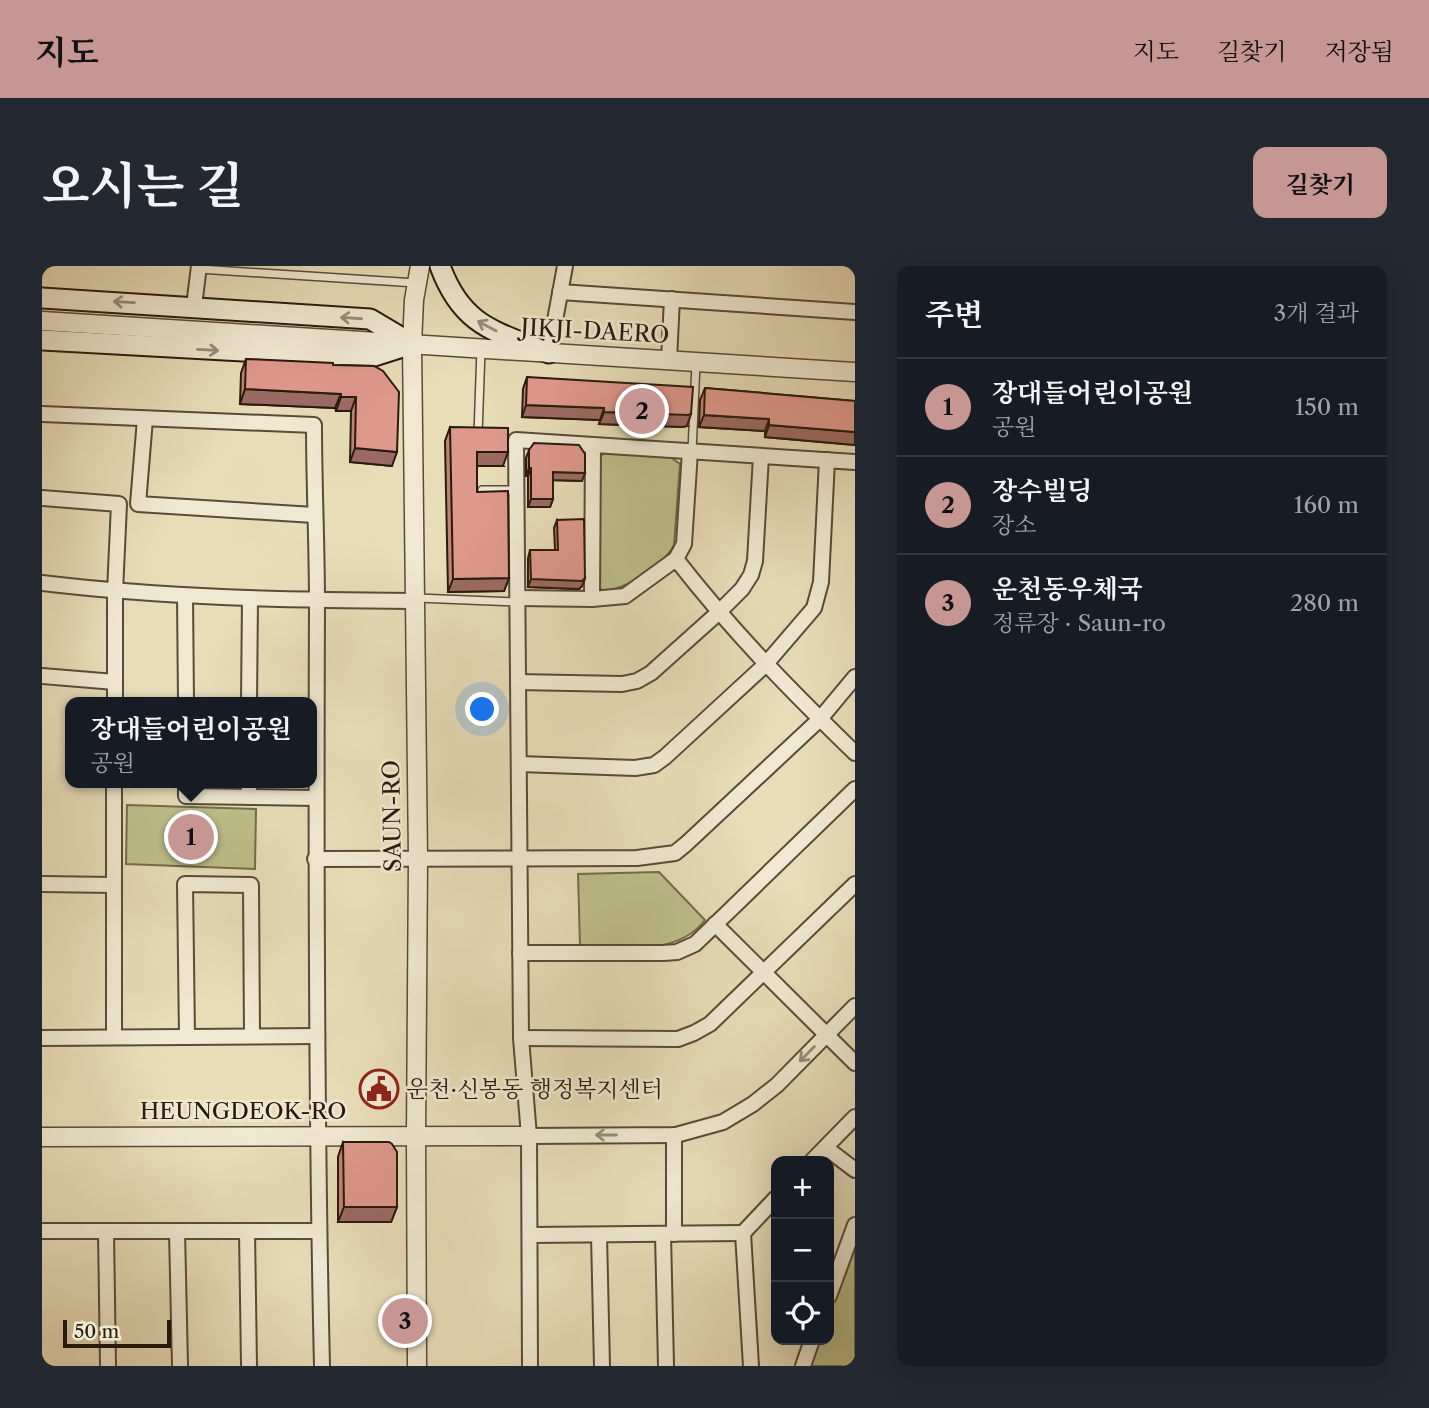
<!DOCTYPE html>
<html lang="ko">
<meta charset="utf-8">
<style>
:root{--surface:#171b24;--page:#242831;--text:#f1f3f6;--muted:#9ea1a6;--line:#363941;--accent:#c59692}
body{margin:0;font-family:"Libre Caslon Text","Noto Serif KR",serif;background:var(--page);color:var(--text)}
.controls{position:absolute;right:21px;bottom:21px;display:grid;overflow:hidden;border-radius:14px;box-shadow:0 7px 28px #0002}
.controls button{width:63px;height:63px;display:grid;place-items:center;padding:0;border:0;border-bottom:2px solid var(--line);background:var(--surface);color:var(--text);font:35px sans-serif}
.scale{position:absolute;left:21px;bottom:18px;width:108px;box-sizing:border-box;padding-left:7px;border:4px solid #291a0e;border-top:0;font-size:19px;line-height:24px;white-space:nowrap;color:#291a0e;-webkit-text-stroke:5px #f0e9d2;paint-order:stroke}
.you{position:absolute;left:441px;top:444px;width:24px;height:24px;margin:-18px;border:5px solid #fff;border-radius:50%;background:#1a73e8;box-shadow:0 0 0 10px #1a73e833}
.badge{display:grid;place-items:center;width:46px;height:46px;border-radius:50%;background:var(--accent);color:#111;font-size:23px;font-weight:700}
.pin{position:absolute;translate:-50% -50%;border:4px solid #fff;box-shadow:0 2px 7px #0006}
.popup{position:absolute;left:23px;top:431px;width:252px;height:91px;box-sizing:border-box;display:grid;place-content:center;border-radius:14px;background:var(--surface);filter:drop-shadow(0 2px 5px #0005);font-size:23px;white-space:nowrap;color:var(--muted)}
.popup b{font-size:26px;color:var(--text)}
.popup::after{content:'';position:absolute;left:50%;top:100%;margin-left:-14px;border:14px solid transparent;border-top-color:var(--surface)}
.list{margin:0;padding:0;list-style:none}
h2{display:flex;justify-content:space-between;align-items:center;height:91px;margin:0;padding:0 28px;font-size:30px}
h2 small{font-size:23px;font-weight:400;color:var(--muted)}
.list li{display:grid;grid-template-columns:46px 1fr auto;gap:21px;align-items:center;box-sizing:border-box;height:98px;padding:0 28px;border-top:2px solid var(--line)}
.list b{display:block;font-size:26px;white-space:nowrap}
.list p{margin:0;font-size:23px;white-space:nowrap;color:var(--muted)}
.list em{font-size:23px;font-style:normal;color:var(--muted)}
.icon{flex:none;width:38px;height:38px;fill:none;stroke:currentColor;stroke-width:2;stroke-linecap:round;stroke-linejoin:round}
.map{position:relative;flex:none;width:813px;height:1100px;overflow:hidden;border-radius:14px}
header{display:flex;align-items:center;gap:42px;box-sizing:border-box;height:98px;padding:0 35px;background:var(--accent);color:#111}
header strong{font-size:33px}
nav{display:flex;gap:38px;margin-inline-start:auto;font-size:24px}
.intro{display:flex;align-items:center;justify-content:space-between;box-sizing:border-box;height:168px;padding:0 42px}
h1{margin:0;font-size:49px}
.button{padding:18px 32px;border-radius:14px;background:var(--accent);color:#111;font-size:24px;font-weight:700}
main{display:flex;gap:42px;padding:0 42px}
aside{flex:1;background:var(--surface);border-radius:14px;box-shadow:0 7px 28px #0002}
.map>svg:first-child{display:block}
.green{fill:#bdbf8b;stroke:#736c4c;stroke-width:2}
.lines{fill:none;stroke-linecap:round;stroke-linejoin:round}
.service-casing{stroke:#594b39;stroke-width:10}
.minor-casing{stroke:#594b39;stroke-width:18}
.tertiary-casing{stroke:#594b39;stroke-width:21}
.secondary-casing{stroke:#291a0e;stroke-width:23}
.service{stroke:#f0e9d2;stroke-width:7}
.minor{stroke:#f0e9d2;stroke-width:14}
.tertiary{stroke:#f0e9d2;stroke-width:18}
.secondary{stroke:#f0e9d2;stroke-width:19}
.wall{fill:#bf8378;stroke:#291a0e;stroke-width:2}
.shaded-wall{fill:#9b6a62;stroke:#291a0e;stroke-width:2}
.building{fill:#de988c;stroke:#291a0e;stroke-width:2}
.oneway{stroke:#968c7a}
.labels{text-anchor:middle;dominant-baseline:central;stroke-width:5;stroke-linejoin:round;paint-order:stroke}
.street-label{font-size:23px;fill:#291a0e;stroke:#f0e9d2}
.poi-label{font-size:23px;fill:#291a0e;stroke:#f0e9d2;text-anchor:start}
</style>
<header>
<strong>지도</strong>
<nav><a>지도</a><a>길찾기</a><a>저장됨</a></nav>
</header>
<div class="intro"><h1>오시는 길</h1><a class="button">길찾기</a></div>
<main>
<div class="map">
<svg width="813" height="1100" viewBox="0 0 813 1100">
<rect width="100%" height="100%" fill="#e8ddb9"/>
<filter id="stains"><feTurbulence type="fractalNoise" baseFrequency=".00286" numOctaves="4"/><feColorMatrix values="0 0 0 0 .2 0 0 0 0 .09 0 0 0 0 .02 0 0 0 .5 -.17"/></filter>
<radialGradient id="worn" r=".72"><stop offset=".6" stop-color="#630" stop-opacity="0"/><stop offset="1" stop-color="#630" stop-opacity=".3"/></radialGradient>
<g class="green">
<path d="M564,186L627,190L638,198L632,279C622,299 583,323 562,325L552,319L553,194Z"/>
<polygon points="85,539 214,543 213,603 84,598"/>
<path d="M617,606L663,654C635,691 579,681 538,680L536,608Z"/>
<polygon points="813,958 813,1100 754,1100 764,1074 787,1074 787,1014"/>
</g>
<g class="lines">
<defs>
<g id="service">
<polyline points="157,3 374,17"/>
<polyline points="436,169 439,83"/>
<polyline points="650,185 654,98"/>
<polyline points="440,224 474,224"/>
<polyline points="375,332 475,336"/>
</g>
<g id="minor">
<polyline points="518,26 813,46"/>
<polyline points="152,40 157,0"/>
<polyline points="507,87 523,0"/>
<polyline points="627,94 630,33"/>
<path d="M0,148L272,159C272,219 275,279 275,338C274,592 274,846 280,1100"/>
<polyline points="103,153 96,238 272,249"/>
<polyline points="0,232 77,238 73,326 73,436"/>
<path d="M634,293C690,365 748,424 813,487"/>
<path d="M0,317C124,332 247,334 372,335"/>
<polyline points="143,330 144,436"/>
<polyline points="476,332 550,333 583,330 634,293 642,278 648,185"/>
<polyline points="550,333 551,179"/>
<polyline points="0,410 73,416"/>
<polyline points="476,416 580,418 595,415 609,407 676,347 700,323 709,309 713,295 719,190"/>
<polyline points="207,436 208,333"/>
<polyline points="477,498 593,502 612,499 623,491 723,399 772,342 779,316 785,194"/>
<polyline points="144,517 144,530 274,532"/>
<polyline points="207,531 207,517"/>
<polyline points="273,593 595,592 633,587 644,578 778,453 813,411"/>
<polyline points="0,618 72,619"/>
<polyline points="673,658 813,797"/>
<polyline points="478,687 621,687 635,686 653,678 813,523"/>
<polyline points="72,770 72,517"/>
<polyline points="145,770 143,618 209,619 210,769"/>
<polyline points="0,772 274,770"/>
<polyline points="479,772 636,773 652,767 668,758 813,618"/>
<polyline points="487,870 634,869 681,856 711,838 735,819 813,740"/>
<polyline points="784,882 813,904"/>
<polyline points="770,895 813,851"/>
<polyline points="0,965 277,965"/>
<polyline points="64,965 66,1100"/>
<polyline points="135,965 138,1100"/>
<polyline points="205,965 207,1100"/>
<polyline points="701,967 709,1100"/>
<polyline points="701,967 734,932"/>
<polyline points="621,968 624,1100"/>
<polyline points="632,968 632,869"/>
<polyline points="488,969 701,967"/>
<polyline points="557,969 560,1100"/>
<polyline points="787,1030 813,959"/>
<polyline points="488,1100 487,870 479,772 474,174 813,196"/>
<polyline points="761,1100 770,1074"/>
</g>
<g id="tertiary">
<polyline points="0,55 813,106"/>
<polyline points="0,871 487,870"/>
<polyline points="375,1100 374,869 376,593 370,78 372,34 378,0"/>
</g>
<g id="secondary">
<path d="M398,0C420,60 452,65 507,87"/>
<polyline points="0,32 328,53 370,78"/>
<polyline points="0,74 326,92 370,78"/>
</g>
</defs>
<use href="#service" class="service-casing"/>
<use href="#minor" class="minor-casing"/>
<use href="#tertiary" class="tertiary-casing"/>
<use href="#secondary" class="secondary-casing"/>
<use href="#service" class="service"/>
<use href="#minor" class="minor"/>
<use href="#tertiary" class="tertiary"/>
<use href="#secondary" class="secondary"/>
</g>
<g class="wall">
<polygon points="204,93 291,99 332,100 350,200 308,196 309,145 294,145 293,142 198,138 199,107"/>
<polygon points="485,111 645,160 641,161 557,158 558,154 480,151 481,123"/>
<polygon points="663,122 813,135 813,179 723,171 723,165 657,161 658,134"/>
<polygon points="408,161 461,200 435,200 435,226 467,312 462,325 406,326 403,175"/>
<polygon points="487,184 540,215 511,214 511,233 508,241 486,241 486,210 484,210 484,192"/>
<polygon points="515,254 543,312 540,320 537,323 486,321 486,292 488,284 513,284 512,262"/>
<polygon points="301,876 355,941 349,956 296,956 296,891"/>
</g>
<g class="shaded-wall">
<polygon points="203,123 299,128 293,142 198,138"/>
<polygon points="299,131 314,131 309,145 294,145"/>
<polygon points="484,139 562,142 558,154 480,151"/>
<polygon points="562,146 649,148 645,160 641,161 557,158"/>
<polygon points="662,149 727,153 723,165 657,161"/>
<polygon points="727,159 813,166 813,179 723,171"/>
<polygon points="313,182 355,186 350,200 308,196"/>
<polygon points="435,186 466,186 461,200 430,200"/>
<polygon points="487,202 489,202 486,210 484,210"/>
<polygon points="511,206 543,207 540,215 508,214"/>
<polygon points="489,233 511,233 508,241 486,241"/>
<polygon points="467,312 462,325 406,326 411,313"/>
<polygon points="543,312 540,320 537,323 486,321 489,313"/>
<polygon points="302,941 355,941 349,956 296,956"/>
</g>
<g class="building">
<polygon points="204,93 291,97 291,99 332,100 341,105 357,126 355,186 313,182 314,131 299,131 299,128 203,123"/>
<polygon points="485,111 651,121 649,148 646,149 562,146 562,142 484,139"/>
<polygon points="663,122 813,135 813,166 727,159 727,153 662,149"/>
<polygon points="408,161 466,162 466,186 435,186 435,226 466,225 467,312 411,313"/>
<polygon points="492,177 537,179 543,188 543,207 511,206 511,233 489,233 489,202 487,202 487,184"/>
<polygon points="542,253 543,312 540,315 489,313 488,284 516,284 515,254"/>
<polygon points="301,876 347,876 350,878 355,886 355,941 302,941"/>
</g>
<defs><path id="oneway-shaft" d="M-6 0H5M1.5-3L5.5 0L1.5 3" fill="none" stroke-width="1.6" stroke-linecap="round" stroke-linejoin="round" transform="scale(1.75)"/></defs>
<g class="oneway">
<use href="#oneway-shaft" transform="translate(82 36) rotate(-177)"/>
<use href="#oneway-shaft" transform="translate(309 52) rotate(-176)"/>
<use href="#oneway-shaft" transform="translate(445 60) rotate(-152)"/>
<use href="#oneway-shaft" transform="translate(166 84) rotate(3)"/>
<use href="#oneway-shaft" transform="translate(765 788) rotate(135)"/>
<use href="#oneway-shaft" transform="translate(564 869) rotate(180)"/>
</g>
<defs>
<symbol id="civic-ring" viewBox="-11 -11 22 22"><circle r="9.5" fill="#f0e9d2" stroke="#8f2418" stroke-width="1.5"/><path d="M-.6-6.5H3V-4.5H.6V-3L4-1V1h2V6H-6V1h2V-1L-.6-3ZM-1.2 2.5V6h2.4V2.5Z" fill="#8f2418"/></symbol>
</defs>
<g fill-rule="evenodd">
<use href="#civic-ring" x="315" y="801" width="44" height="44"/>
</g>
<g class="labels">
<g class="street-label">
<text transform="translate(553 65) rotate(3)">JIKJI-DAERO</text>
<text transform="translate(350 550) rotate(-91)">SAUN-RO</text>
<text x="201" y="845">HEUNGDEOK-RO</text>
</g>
<g class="poi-label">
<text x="364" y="823">운천·신봉동 행정복지센터</text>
</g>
</g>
<rect width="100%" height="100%" filter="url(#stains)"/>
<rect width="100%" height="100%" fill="url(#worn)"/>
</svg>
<div class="controls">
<button>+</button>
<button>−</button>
<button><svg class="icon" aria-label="locate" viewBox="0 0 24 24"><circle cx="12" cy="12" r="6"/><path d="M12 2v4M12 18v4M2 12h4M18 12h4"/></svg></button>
</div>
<div class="scale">50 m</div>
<div class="you"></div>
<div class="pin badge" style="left:149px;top:571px">1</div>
<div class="popup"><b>장대들어린이공원</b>공원</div>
<div class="pin badge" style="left:600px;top:145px">2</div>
<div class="pin badge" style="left:363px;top:1055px">3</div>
</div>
<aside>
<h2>주변<small>3개 결과</small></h2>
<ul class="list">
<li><span class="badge">1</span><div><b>장대들어린이공원</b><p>공원</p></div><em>150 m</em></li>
<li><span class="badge">2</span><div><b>장수빌딩</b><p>장소</p></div><em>160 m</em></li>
<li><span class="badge">3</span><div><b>운천동우체국</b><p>정류장 · Saun-ro</p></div><em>280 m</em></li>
</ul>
</aside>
</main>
